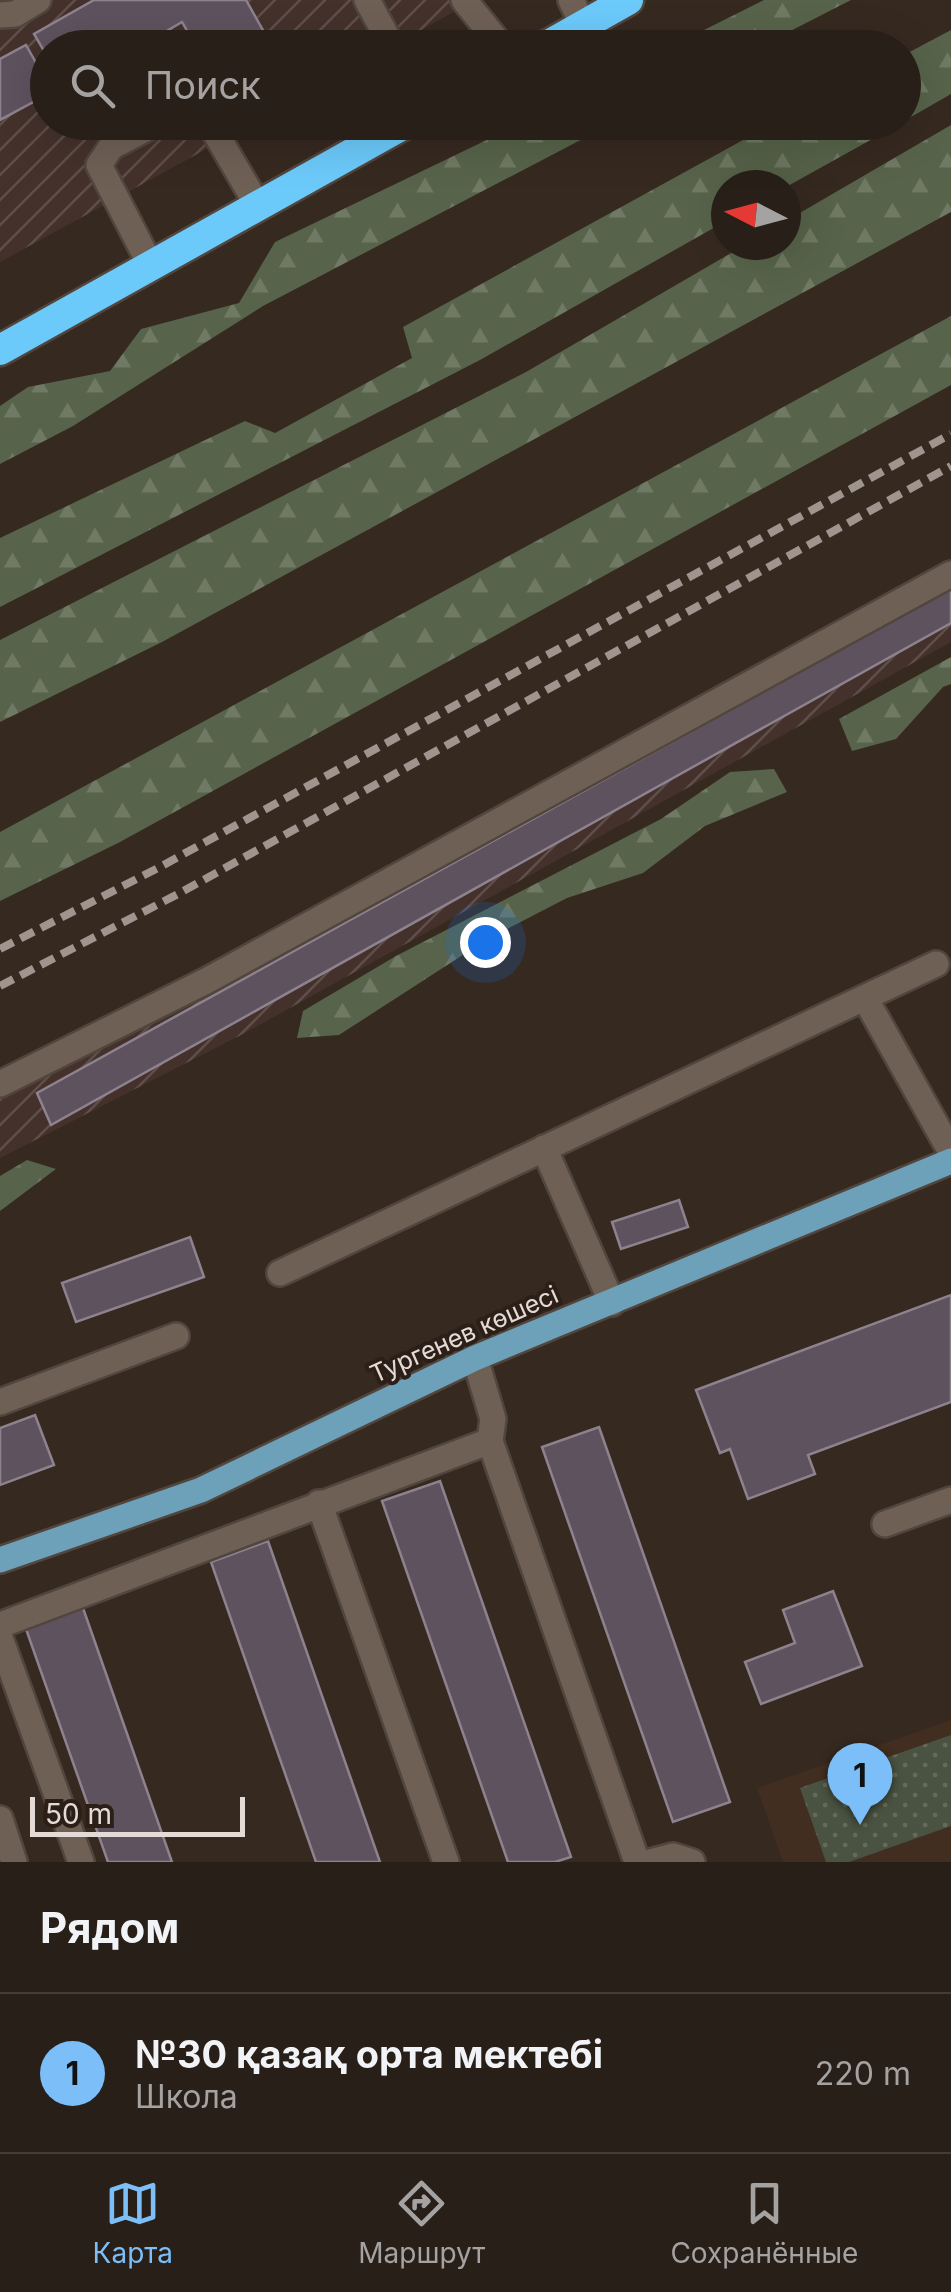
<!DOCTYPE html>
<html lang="ru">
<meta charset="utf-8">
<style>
:root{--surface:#281f18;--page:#342c25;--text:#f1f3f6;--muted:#a5a2a2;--line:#443d37;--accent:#7bbef8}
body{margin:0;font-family:Inter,sans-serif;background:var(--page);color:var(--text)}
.compass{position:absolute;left:711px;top:170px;width:90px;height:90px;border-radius:50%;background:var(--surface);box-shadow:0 10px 40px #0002;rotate:276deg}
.scale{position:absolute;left:30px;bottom:25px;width:215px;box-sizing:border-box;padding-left:10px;border:5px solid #e4dbd6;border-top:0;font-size:28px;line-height:35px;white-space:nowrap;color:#e4dbd6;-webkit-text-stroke:8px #2c1f17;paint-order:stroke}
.you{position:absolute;left:485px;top:942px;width:35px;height:35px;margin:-25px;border:8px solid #fff;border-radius:50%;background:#1a73e8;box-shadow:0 0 0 15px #1a73e833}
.badge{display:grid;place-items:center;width:65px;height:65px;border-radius:50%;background:var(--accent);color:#111;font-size:32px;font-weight:700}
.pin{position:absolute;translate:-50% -82px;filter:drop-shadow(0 2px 5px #0008)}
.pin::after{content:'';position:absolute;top:52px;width:35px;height:30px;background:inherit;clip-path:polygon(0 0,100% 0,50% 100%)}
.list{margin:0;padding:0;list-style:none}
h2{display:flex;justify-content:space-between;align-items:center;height:130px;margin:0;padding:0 40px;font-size:42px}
h2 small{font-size:32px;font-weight:400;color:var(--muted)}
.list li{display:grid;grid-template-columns:65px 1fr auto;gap:30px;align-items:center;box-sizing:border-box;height:160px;padding:0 40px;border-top:2px solid var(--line)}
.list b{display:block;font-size:38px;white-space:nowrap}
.list p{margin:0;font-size:32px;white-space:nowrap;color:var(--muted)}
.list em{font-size:32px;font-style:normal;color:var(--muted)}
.icon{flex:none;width:55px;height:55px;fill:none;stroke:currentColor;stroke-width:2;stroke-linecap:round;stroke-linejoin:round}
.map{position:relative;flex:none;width:951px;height:1862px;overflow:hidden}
.search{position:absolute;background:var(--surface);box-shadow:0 10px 40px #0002;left:30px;right:30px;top:30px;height:110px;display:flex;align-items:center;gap:25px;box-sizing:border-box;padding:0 35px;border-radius:55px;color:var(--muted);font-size:38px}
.sheet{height:290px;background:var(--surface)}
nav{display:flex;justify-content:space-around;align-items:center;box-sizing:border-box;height:140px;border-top:2px solid var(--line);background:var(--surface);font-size:28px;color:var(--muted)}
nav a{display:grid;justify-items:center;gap:5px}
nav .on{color:var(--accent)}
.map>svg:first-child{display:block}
.industrial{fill:url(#industrial-furrows)}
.built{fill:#412e21}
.grass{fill:url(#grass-dots)}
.forest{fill:url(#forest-firs)}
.building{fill:#5e525e;stroke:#8f828f;stroke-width:2.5}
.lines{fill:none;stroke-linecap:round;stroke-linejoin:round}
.minor-casing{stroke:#51463e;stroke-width:30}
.major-casing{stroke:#51463e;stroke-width:30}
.highway-casing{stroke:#51463e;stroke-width:35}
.minor{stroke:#6f6056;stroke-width:25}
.major{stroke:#6da0b9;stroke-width:25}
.highway{stroke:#6ccafb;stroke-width:30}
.rail{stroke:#9f948e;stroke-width:8;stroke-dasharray:15 8;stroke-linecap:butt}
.labels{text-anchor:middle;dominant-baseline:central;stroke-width:8;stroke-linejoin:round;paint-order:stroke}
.street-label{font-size:25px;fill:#e4dbd6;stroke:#2c1f17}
</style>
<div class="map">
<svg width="951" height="1862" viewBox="0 0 951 1862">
<defs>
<pattern id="industrial-furrows" width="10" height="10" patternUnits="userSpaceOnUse" patternTransform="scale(2.5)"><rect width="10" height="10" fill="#44312b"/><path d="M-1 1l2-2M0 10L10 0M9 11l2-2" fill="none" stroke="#5f4e49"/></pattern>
<pattern id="grass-dots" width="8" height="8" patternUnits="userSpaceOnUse" patternTransform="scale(2.5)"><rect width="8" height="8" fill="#4a5341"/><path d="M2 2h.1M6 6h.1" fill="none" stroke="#646b5c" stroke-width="1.8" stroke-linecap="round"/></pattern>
<pattern id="forest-firs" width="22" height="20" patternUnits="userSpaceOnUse" patternTransform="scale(2.5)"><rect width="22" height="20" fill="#57634a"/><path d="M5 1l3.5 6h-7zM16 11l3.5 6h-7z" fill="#6f7963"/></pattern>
</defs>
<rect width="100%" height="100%" fill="#362920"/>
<g class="industrial">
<polygon points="0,0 475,0 391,47 48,48 48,122 254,123 0,262"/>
<polygon points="951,574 951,642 243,1034 0,1158 0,1084"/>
</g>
<polygon class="built" points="951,1720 951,1862 783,1862 757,1788"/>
<polygon class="grass" points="951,1735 951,1826 849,1862 826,1862 800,1788"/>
<g class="forest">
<polygon points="764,0 851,0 759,47 670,47"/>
<polygon points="951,30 951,94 904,121 904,55"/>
<polygon points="524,122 613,123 263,306 73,426 0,464 0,406 28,387 110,371 141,329 239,303 275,242"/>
<polygon points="774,123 901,123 786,187 726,185 726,221 480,360 0,607 0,538 245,421 275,433 412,358 403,327"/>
<polygon points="951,125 951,212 162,642 0,722 0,640 526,372 745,245 786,245 786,221"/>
<polygon points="951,316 951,385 120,842 0,901 0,832"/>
<polygon points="951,657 951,684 943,687 896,739 852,751 839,719"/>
<polygon points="774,769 787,792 705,826 643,873 567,898 486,940 339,1035 297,1038 303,1011 396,956 661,819 730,772"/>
<polygon points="27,1160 56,1169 0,1211 0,1176"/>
</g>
<g class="building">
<polygon points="94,0 246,0 273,48 197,48 182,22 138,48 48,48 48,58 34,34"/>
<polygon points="26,45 48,84 48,94 0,120 0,59"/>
<polygon points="951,588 951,623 51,1125 37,1093"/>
<polygon points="679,1200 688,1227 621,1249 612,1222"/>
<polygon points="190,1237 204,1277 76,1322 62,1283"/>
<polygon points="951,1295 951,1402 808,1455 815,1474 748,1499 730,1449 720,1453 696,1390"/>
<polygon points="35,1415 54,1465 0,1485 0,1428"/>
<polygon points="599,1427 730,1802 673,1822 542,1447"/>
<polygon points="440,1481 571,1857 555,1862 508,1862 382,1501"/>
<polygon points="268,1541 380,1862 316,1862 211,1562"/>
<polygon points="833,1591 862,1666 761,1704 745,1662 795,1643 783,1610"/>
<polygon points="83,1608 172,1862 108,1862 26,1629"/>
</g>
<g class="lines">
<defs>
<g id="minor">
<polyline points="367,0 393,48"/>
<polyline points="464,0 503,48"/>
<polyline points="571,0 583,25"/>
<polyline points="0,15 15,14 38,0"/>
<polyline points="209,122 258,206"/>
<polyline points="151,266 99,165 111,147 159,122"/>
<polyline points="865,998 951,1152"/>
<polyline points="0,1084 206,981 951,574"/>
<polyline points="544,1148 612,1303"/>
<polyline points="280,1273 936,964"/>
<polyline points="0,1402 176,1336"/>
<polyline points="490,1441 637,1862"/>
<polyline points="319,1503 446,1862"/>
<polyline points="885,1524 951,1500"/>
<polyline points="0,1625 490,1441 493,1419 475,1358"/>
<polyline points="0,1638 81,1862"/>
<polyline points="0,1819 14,1862"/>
<polyline points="650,1862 673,1856 692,1862"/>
</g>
<polyline id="major" points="0,1560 201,1490 475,1358 951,1161"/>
<g id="highway">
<polyline points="543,48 628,0"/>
<polyline points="0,350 408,122"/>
</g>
</defs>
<use href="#minor" class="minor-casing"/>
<use href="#major" class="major-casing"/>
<use href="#highway" class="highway-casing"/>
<use href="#minor" class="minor"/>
<use href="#major" class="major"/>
<use href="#highway" class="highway"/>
<g class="rail">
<polyline points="0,949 158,868 951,434"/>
<polyline points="0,986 178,894 951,466"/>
</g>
</g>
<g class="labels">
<g class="street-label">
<text transform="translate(464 1334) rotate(-24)">Тургенев көшесі</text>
</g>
</g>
</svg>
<svg class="compass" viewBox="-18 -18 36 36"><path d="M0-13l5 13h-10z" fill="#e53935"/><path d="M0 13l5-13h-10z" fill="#a5a2a2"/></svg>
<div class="scale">50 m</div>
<div class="you"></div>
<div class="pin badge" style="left:860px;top:1825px">1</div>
<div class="search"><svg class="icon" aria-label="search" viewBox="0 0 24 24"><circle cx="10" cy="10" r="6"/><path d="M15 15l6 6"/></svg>Поиск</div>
</div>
<section class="sheet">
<h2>Рядом<small></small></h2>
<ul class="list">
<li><span class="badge">1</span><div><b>№30 қазақ орта мектебі</b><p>Школа</p></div><em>220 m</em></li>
</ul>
</section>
<nav>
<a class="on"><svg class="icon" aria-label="map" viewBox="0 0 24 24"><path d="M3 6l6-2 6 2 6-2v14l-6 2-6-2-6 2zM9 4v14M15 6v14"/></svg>Карта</a>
<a><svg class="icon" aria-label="directions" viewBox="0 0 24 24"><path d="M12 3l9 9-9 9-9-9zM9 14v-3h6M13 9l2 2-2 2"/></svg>Маршрут</a>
<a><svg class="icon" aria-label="saved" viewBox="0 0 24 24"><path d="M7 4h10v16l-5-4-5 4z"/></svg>Сохранённые</a>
</nav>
